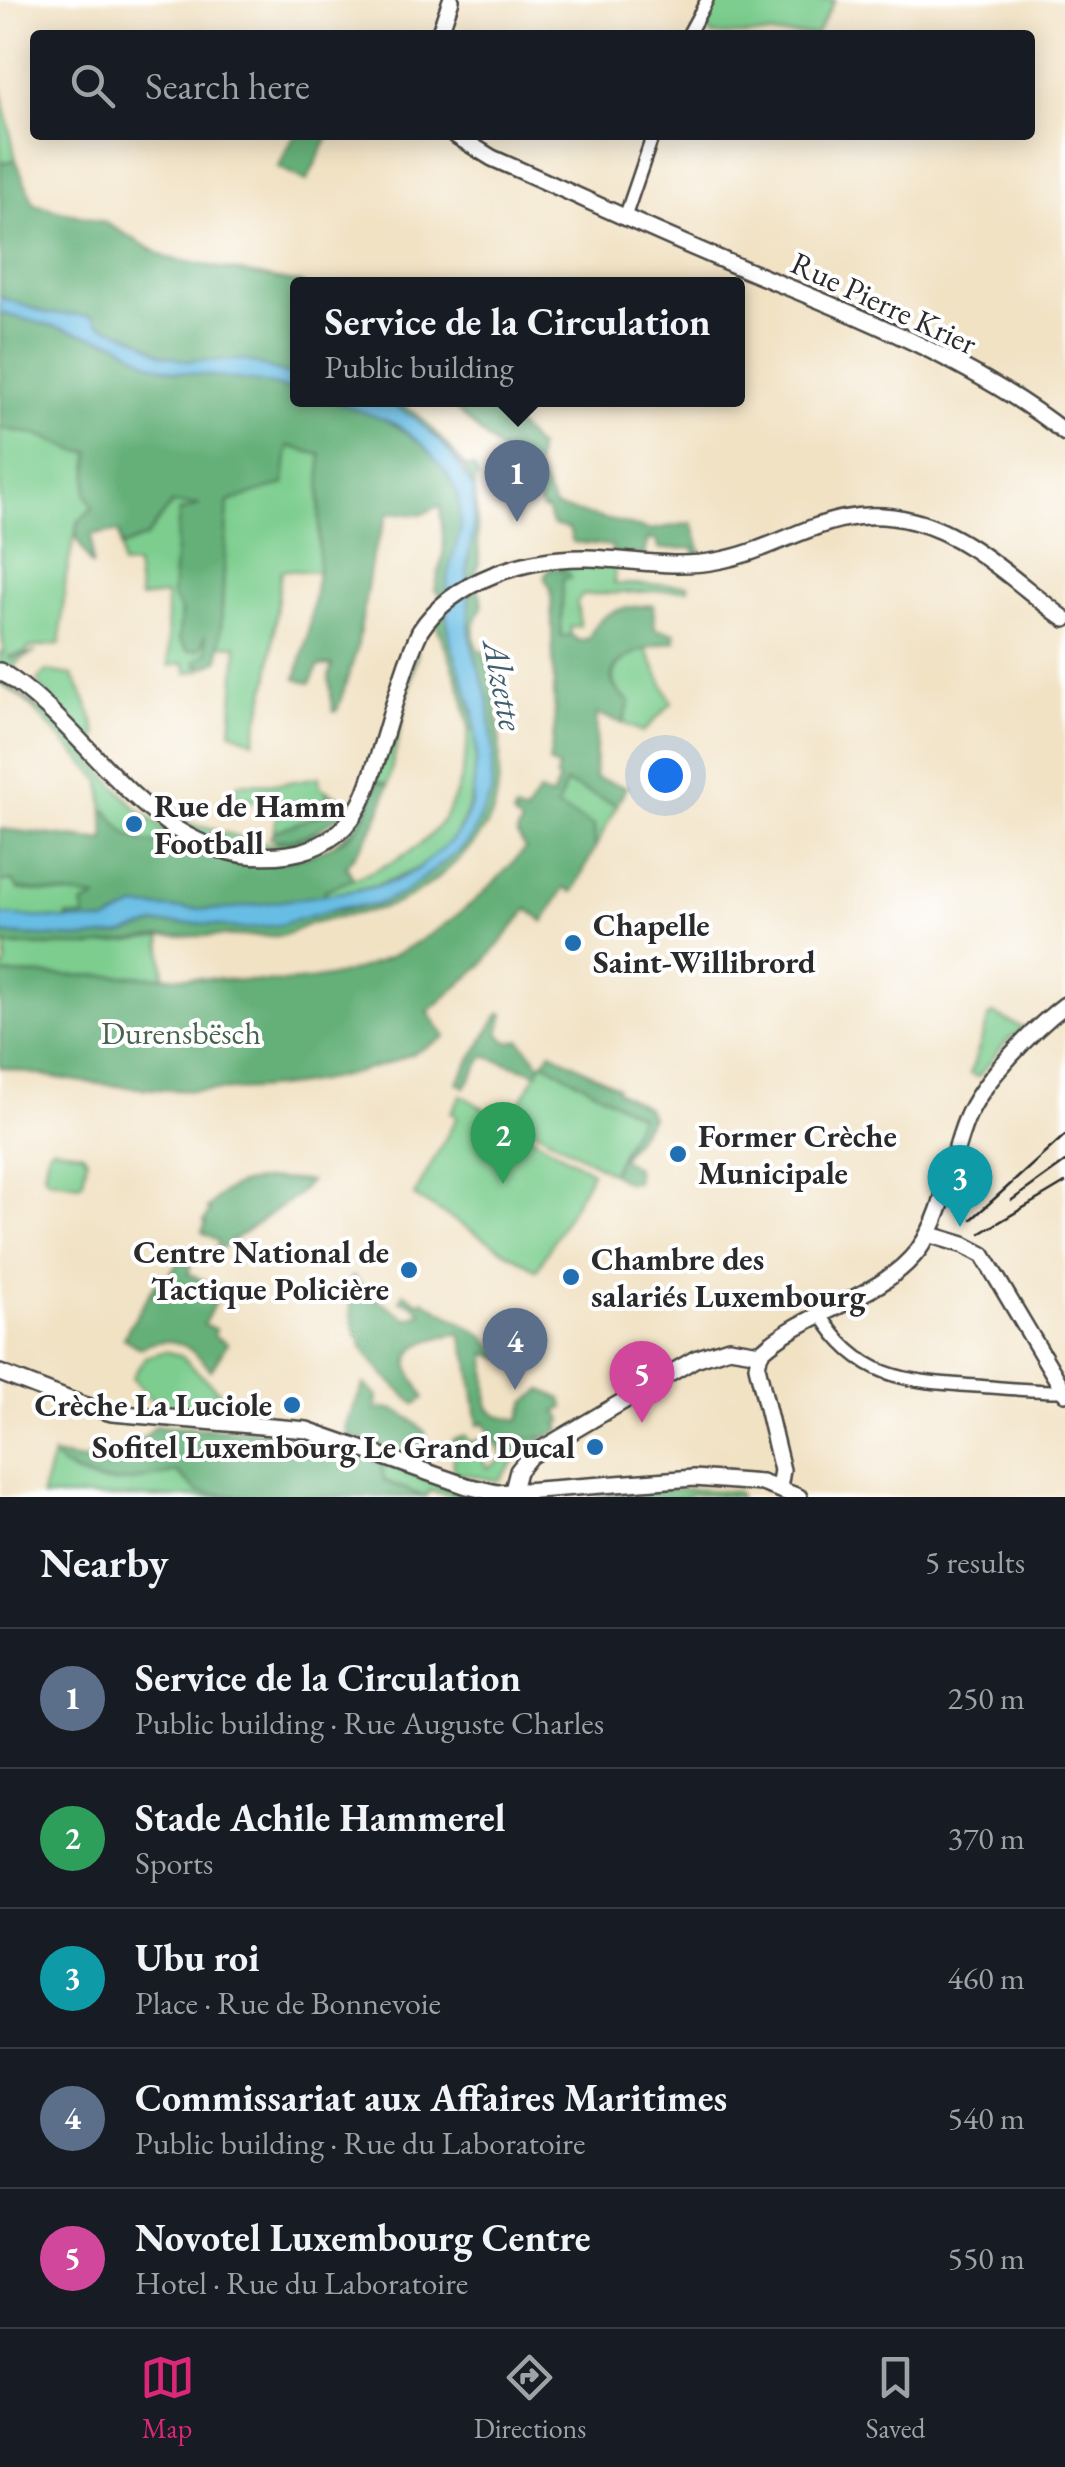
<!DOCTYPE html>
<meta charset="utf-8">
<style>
:root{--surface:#171b24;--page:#20242c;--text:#f1f3f6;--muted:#9ea1a6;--line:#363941;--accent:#db2777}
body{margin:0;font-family:"EB Garamond",serif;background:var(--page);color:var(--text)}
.you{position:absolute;left:665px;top:775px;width:35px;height:35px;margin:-25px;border:8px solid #fff;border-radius:50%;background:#1a73e8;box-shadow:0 0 0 15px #1a73e833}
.badge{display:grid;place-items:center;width:65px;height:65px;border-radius:50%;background:var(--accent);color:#fff;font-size:32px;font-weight:700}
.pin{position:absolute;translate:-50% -82px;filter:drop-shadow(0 2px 5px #0008)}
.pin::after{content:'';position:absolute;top:52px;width:35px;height:30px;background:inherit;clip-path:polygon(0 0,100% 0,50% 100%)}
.popup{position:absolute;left:290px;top:277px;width:455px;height:130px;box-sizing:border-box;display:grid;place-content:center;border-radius:10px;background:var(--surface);filter:drop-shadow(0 2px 8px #0005);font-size:32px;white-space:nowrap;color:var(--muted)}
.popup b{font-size:38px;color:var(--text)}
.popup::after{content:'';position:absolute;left:50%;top:100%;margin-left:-20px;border:20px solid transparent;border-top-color:var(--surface)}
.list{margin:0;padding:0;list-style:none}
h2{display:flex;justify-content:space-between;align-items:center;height:130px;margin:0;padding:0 40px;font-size:42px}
h2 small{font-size:32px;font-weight:400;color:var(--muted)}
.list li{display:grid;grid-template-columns:65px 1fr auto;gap:30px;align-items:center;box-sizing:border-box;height:140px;padding:0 40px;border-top:2px solid var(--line)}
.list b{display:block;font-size:38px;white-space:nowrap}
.list p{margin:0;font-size:32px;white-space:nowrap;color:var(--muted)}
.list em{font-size:32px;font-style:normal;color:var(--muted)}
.icon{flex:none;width:55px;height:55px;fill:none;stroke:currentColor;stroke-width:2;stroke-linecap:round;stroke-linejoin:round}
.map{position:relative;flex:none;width:1065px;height:1497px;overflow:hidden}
.search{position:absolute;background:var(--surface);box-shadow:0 5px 25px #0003;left:30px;right:30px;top:30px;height:110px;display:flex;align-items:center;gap:25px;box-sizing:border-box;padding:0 35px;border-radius:10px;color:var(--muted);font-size:38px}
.sheet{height:830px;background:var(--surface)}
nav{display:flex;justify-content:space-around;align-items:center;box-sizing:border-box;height:140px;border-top:2px solid var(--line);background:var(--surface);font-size:28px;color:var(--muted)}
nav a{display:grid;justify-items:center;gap:5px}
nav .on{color:var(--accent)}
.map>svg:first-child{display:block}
.green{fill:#7ccd8e;stroke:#547c5c;stroke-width:2.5}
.forest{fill:#65b079;stroke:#486e52;stroke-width:2.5}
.water{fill:#67bde4;stroke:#497488;stroke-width:2.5}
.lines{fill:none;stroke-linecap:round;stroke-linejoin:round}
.minor-casing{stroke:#494642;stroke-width:16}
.major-casing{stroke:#494642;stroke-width:20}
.minor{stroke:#fff;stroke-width:11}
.major{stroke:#fff;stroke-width:15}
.rail{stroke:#2b2b2b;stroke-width:2.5}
.poi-dot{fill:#1f6fb2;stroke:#fff;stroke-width:4}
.labels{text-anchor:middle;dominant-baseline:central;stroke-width:8;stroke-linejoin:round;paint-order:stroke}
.street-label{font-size:32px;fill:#2b2b2b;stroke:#fff}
.poi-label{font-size:32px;font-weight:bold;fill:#2b2b2b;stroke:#fff;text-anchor:start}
.park-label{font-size:32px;fill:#47644e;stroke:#fff}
.water-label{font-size:35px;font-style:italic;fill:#405e6c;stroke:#fff}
</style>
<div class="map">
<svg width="1065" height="1497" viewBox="0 0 1065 1497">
<rect width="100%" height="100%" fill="#fff"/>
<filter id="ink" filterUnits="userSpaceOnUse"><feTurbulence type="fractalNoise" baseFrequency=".01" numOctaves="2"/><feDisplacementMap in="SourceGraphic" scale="20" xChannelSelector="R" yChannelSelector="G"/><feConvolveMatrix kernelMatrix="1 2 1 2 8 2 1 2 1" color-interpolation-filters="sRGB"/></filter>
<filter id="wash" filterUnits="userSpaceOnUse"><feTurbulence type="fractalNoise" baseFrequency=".0048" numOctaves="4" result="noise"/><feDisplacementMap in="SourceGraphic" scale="40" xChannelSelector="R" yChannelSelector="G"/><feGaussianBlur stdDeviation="2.25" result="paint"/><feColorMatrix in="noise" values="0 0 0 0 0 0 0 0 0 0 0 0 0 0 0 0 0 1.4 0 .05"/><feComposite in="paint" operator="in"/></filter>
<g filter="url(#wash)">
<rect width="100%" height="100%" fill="#f1e2c4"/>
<g class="green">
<polygon points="714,0 835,0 816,35 711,35 701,24"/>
<polygon points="0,84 16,160 0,163"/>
<polygon points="0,428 39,435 77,451 90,451 86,493 93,508 78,522 66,576 60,644 29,648 25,653 9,656 10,659 36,652 20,660 0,679 0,652 4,653 0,622"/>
<polygon points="288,446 321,455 318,572 281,570 269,676 254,741 231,732 237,646 220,645 228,501 284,484"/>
<polygon points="172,504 204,505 179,512 172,595 181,611 179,639 205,632 207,653 196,664 202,669 187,673 184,663 169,666 166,595 140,598 136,565 122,566 121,547 146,537"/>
<polygon points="582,565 615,566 614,584 688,585 688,589 583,595 577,602 580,626 570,627 571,635 560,637 563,578 569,578 561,573 561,566"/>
<path d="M645,647L672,703L643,732L623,723L630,702C598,679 616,659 645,647Z"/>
<path d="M418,650L388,785L378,782C366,813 363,827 333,845L346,834Z"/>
<path d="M46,671L72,675C84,694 92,714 97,736L92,742L41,689L38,679Z"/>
<path d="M0,679L55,720L136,808L175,838L172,844C135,843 129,841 108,811L104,812L101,781L26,701L0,683Z"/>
<path d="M469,729L475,731C484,844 430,879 327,895L325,890C418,855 459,838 469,729Z"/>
<polygon points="319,777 320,787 327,791 327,812 273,832 279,808 246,800 235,803 238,783 278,784"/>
<polygon points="566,783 617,805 595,848 594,826 557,808"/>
<path d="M175,820L267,844L290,842L329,829L331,832C299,854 245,856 209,841C197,836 186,826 175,820Z"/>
<polygon points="0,881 14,882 19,889 100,898 86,918 67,916 67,921 0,915"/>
<polygon points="161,936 164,977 0,974 0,968 5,968 6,946 94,946"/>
<polygon points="994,1014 1023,1028 1008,1040 978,1077 970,1074 990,1015"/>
<polygon points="543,1062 641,1116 611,1173 512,1116"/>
<polygon points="461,1095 592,1172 537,1270 414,1196 457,1117 451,1113"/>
<polygon points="52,1147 83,1153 87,1159 83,1181 79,1184 48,1179 44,1174 48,1151"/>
<polygon points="166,1351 181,1356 220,1393 253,1414 160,1409 132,1378 145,1357"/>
<polygon points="466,1436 470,1443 478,1440 488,1457 483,1461 487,1468 504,1458 512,1459 512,1438 546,1437 525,1449 498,1481 454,1472 453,1440"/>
<path d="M53,1455C85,1495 131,1482 177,1472L198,1492L244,1497H41Z"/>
<polygon points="382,1463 463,1493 462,1497 429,1491 425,1497 384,1480"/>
<polygon points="690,1489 738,1492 740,1497 693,1494 682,1497 596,1497 621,1492"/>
</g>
<g class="forest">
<polygon points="295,135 329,135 307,181 278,167"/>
<polygon points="16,160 34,204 104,222 167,258 305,284 297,284 297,373 286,374 244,360 187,361 162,355 139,339 99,324 93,316 46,313 0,297 0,163"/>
<path d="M0,313L118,343L149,363L173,371L259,382L297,391V400C310,400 324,398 336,401C383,410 456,456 461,508C465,537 448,564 447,593L442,597L435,590L444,549L440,505L421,515L389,512L372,557L357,649L337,711H333L329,677L332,665L319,666L310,683L296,679L308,634L318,572L321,455L288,446L284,484L228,502L219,660L207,667L196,664L195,661L207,653L205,635L200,649L188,651L179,639L181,612L172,595L179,512L200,505L172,504L146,537L121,547L119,532L92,534V566C77,538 66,531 93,508L86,493L90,452L77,451L39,435L0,428Z"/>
<path d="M385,400C413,400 448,448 466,467H474L478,477L475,483L479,563L475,575L467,580C467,551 476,524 474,494C471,458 413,417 385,400Z"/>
<polygon points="446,400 492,400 538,448 536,469 555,507 650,530 692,523 701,552 694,557 694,548 659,549 657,541 648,539 644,555 612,553 612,546 573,542 569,529 552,525 547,509 543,510 510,454 502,453"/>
<path d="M561,568L562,572H567L570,578L563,579L561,637L571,635L579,641L589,638C599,609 625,607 653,605L655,629L675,633V641C645,647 580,667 630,702L623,723L597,714L595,778L626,787L617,805L566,783L557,807L594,826L595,848L573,892L564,888L544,922L528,909L481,966L428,1012L446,1037C318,1109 139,1097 0,1067V974C59,976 118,975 177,977C217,978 259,984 299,981C392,973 466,918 525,849L517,834L521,824L513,815L515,810L525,814L539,792L552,797L559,780L556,778L558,767L549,763L555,725L551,589L544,577L549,569Z"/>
<path d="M479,590L483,605C474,620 470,634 478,650L484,652C499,697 505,758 495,805C488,840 431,888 399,902C374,913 342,915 316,922C303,925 294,933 281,936H161L94,946L0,945V934L86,938L122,934L155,924L316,913L375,905L460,850L493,752L488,699L470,640L468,596Z"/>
<path d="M446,611C452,653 472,689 475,731L469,729C464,692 451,659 436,624Z"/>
<path d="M378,781L388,785C379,821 369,837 346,866L354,879L325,890L326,895L220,910L135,907L106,922L67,921V916L85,917L82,905L97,898L18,889L14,882L0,881V829L105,841L104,812L107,811C129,841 135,843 172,844L175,838C223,860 270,872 320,851C331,846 346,840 355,831C367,819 372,797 378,781Z"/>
<path d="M327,791L353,804C337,821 293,848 270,838L273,832L327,812Z"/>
<polygon points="500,1013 504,1014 499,1033 507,1042 520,1040 541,1065 537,1073 484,1056 465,1087 457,1082"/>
<polygon points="551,1052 617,1087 617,1091 647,1108 651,1117 621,1158 636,1168 636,1182 627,1183 611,1173 640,1116 543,1062"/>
<path d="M277,1179L310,1181L297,1195L213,1254L219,1241L202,1232L206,1223L204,1221L210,1212L207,1209C231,1181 242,1182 277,1179Z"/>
<path d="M179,1261L191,1266L188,1274L222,1288L204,1324L216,1330L214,1336L227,1343L211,1370C190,1345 172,1332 140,1348L123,1338L156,1283L163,1284Z"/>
<path d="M354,1277L369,1294L408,1319L422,1313L413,1304L400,1301L404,1293L420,1303L423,1300L484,1336L505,1360L486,1353L488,1408L498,1415L519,1420L526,1402L542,1390L562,1399L564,1408L557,1412L563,1421L558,1424L561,1429L546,1437L513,1438L519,1452L512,1459L504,1458L484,1422L478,1425L469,1363L460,1333C440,1338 401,1341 410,1370C413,1381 421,1388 424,1398L415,1404C373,1367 343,1338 351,1278Z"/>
<path d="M364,1384L377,1396L376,1410C396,1403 411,1420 425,1432L426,1446L418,1458L348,1436L346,1424Z"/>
<path d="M155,1426L276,1432L307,1438L382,1463L384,1481L425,1497H244L198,1492L177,1472C131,1482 95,1492 56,1460L57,1456L82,1460L127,1453C134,1441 147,1438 155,1426Z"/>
</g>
<g class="water">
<polygon points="0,297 46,313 93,316 99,324 139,339 162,355 187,361 244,360 286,374 297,373 297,391 259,382 173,371 149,363 118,343 0,313"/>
<polygon points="331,400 385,400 416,419 450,452 474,490 473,534 467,563 470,640 488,699 493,752 491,794 472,836 460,850 404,893 375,905 342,907 279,925 243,929 199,923 155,924 122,934 86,938 0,934 0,915 106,922 135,907 220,910 365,889 395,881 418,869 452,840 463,825 472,802 477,754 474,711 451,644 446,611 448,574 461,529 458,494 447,474 423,445 396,424"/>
</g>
</g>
<g filter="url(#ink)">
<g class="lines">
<defs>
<g id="minor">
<polyline points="688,35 707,0"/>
<polyline points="625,217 653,135"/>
<path d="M821,1315C860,1380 908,1381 976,1386C1005,1388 1034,1391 1063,1391"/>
</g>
<g id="major">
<polyline points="439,35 451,0"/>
<path d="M455,135L492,158C586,199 679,243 773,281C867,319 987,370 1065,433"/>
<path d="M0,671C99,732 154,874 289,854C317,850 343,835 357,810C368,793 372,773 379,754C392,713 402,670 420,631C454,579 527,557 587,558C631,559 672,569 716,561C790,548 830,500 913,521C970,535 1018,585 1065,619"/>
<polyline points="928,1234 964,1245 983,1255 1065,1393"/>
<path d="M760,1353C805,1310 881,1300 919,1249C946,1212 949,1161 966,1120C981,1082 1033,1029 1065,1005"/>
<polyline points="760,1353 757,1366 782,1470 779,1488"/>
<polyline points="0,1373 83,1405 112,1413 307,1430 467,1486 497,1493 694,1478 762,1483 799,1497"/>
<polyline points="512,1494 518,1471 530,1456 695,1359 729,1348 760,1353"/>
</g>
</defs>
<use href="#minor" class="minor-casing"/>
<use href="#major" class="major-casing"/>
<use href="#minor" class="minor"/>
<use href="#major" class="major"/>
<g class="rail">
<polyline points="1012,1200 1065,1162"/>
<polyline points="972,1219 1065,1135"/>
<polyline points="981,1233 1065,1183"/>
</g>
</g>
</g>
<g class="poi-dot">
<circle cx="134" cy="824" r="10"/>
<circle cx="573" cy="943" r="10"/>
<circle cx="678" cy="1154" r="10"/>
<circle cx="409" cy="1270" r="10"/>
<circle cx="571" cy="1277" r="10"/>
<circle cx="292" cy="1405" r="10"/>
<circle cx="595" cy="1447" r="10"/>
</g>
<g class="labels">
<g class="street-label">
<text transform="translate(884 303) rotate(25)">Rue Pierre Krier</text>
</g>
<g class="poi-label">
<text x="154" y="806">Rue de Hamm<tspan x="154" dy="37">Football</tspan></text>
<text x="593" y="925">Chapelle<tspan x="593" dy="37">Saint-Willibrord</tspan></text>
<text x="698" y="1136">Former Crèche<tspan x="698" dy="37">Municipale</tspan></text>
<text x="389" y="1252" text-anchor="end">Centre National de<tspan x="389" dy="37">Tactique Policière</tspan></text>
<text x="591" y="1259">Chambre des<tspan x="591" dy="37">salariés Luxembourg</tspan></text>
<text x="272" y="1405" text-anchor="end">Crèche La Luciole</text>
<text x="575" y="1447" text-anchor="end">Sofitel Luxembourg Le Grand Ducal</text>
</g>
<g class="park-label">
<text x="181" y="1033">Durensbësch</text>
</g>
<g class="water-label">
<text transform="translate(504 685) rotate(79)">Alzette</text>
</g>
</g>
</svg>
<div class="you"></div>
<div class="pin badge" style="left:517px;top:522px;background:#5c6f8a">1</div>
<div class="popup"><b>Service de la Circulation</b>Public building</div>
<div class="pin badge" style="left:503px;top:1184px;background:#2e9e5b">2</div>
<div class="pin badge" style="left:960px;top:1227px;background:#0f9aa8">3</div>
<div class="pin badge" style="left:515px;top:1390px;background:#5c6f8a">4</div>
<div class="pin badge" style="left:642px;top:1423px;background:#d1479c">5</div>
<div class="search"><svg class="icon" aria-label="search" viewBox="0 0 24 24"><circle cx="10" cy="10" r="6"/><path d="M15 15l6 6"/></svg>Search here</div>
</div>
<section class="sheet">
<h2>Nearby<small>5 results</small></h2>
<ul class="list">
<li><span class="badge" style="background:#5c6f8a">1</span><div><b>Service de la Circulation</b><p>Public building · Rue Auguste Charles</p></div><em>250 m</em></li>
<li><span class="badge" style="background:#2e9e5b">2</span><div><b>Stade Achile Hammerel</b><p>Sports</p></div><em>370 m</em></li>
<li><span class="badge" style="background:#0f9aa8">3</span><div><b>Ubu roi</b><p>Place · Rue de Bonnevoie</p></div><em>460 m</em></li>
<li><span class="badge" style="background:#5c6f8a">4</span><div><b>Commissariat aux Affaires Maritimes</b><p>Public building · Rue du Laboratoire</p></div><em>540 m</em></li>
<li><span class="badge" style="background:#d1479c">5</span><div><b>Novotel Luxembourg Centre</b><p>Hotel · Rue du Laboratoire</p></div><em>550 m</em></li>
</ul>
</section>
<nav>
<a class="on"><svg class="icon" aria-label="map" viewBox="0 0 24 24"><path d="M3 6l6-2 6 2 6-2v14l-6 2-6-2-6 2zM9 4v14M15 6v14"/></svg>Map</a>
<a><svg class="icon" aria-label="directions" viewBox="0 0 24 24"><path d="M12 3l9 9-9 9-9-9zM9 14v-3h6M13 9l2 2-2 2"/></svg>Directions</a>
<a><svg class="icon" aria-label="saved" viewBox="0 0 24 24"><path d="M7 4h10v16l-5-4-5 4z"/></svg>Saved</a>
</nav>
